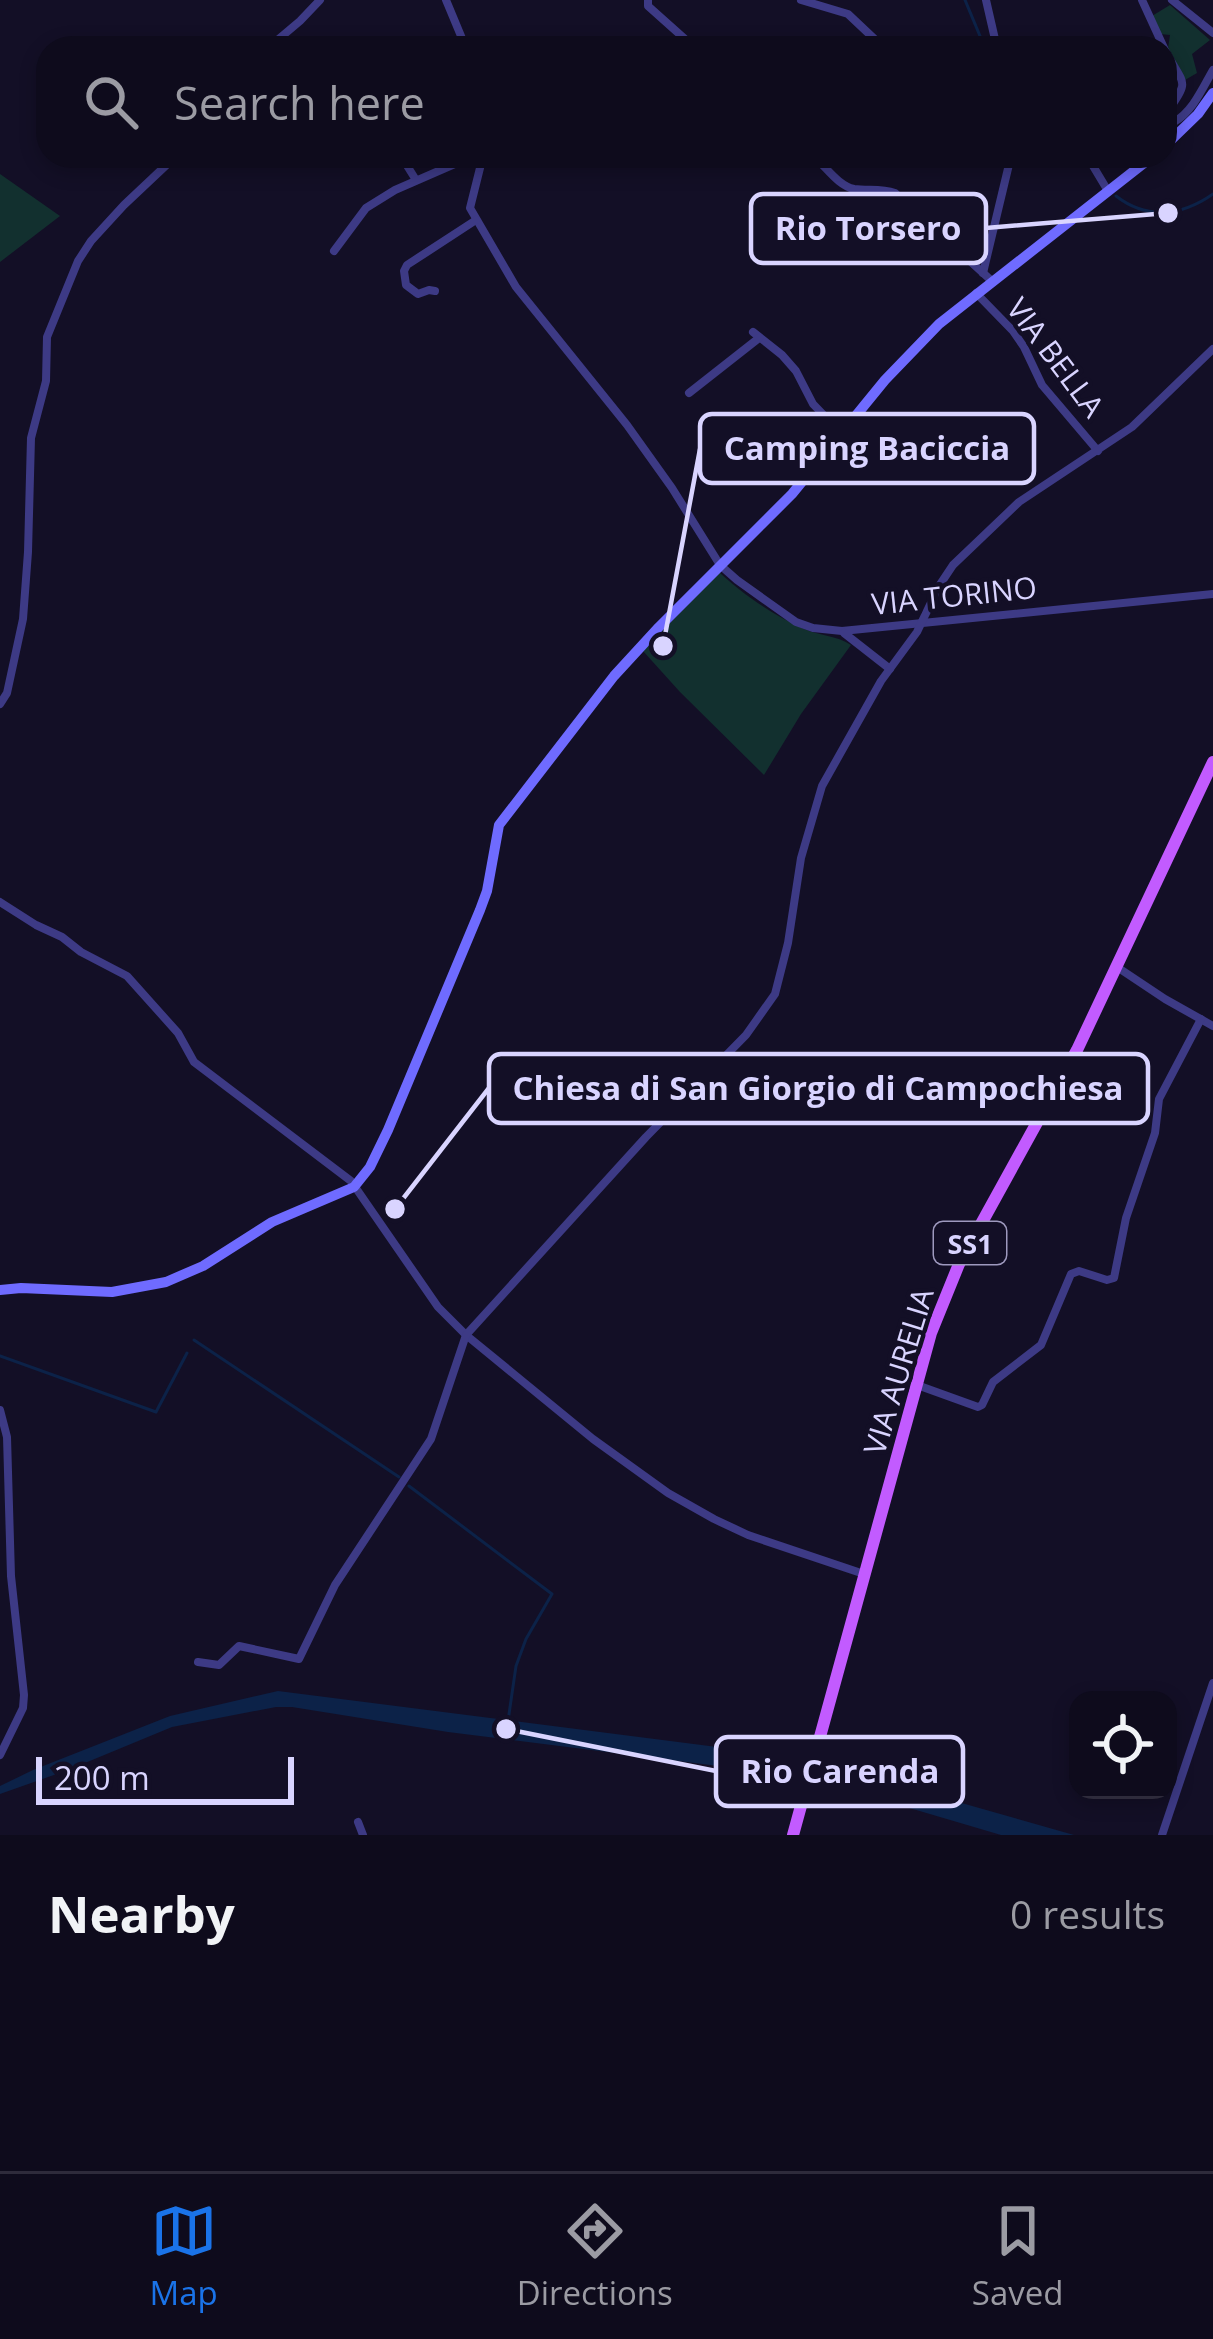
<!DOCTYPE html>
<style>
:root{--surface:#0e0b1c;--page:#1c1929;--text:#f1f3f6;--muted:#9b9ba3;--line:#2e2b3b;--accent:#1a73e8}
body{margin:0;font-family:"Open Sans",sans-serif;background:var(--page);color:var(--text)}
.controls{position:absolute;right:36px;bottom:36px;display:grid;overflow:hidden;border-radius:24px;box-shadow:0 6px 18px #0003}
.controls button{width:108px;height:108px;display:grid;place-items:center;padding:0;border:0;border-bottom:3px solid var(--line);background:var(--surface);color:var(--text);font:60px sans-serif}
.scale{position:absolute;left:36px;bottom:30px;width:258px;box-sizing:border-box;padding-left:12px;border:6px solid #d9d4ff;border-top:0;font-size:33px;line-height:42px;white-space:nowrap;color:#d9d4ff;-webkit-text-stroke:9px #130f26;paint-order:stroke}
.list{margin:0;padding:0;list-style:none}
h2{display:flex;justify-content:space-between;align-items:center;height:156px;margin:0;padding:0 48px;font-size:51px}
h2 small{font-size:39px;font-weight:400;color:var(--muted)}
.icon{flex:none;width:66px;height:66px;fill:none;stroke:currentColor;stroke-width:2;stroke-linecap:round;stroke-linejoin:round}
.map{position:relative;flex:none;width:1213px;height:1835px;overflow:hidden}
.search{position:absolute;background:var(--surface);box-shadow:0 6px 18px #0003;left:36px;right:36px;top:36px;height:132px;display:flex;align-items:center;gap:30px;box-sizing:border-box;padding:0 42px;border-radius:36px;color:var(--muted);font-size:45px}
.sheet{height:336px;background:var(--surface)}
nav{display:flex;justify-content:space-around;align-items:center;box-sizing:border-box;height:168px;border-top:3px solid var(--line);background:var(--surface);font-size:33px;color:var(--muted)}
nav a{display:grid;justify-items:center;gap:6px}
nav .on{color:var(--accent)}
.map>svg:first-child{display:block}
.green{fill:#12302f}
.water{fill:#0c2248}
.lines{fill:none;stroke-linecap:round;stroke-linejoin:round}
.stream{stroke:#0c2248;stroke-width:3}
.street{stroke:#3d3a85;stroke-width:8}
.secondary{stroke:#6f6bff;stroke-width:10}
.primary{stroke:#c25bff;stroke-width:12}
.labels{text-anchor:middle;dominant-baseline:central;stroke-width:9;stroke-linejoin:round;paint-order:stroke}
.shield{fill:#130f26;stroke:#9e99be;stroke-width:3}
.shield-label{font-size:27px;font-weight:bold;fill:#d9d4ff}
.street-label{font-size:30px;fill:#d9d4ff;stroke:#130f26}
.leader{fill:none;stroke:#d9d4ff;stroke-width:4.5}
.callout-dot{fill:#d9d4ff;stroke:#130f26;stroke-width:4.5}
.callout{fill:#130f26;stroke:#d9d4ff;stroke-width:4.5}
.callout-label{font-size:33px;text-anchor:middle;font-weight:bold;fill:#d9d4ff}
</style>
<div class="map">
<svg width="1213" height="1835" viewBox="0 0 1213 1835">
<rect width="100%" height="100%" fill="#130f26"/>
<g class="green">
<polygon points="1170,5 1210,40 1192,54 1197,73 1185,80 1168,48 1170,35 1160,34 1152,16"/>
<polygon points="0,174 60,216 0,262"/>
<path d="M719,572C742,594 775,616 804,629C820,636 836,635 851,645L801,714L764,775L680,692L643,651Z"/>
</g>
<polygon class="water" points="278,1691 803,1758 1074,1835 1001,1835 818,1781 774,1773 448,1732 292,1707 276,1707 172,1727 68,1770 0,1794 0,1786 33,1770 170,1716"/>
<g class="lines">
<g class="stream">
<polyline points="965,0 985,48"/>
<polyline points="1070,156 1080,166"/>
<path d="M1116,196C1147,220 1182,216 1213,194"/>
<polyline points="194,1340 399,1477"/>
<polyline points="0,1356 156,1412 187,1353"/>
<polyline points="409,1486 552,1594 526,1639 516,1666 508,1721"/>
</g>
<g class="street">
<polyline points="446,0 466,48"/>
<polyline points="648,0 648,6 695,48"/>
<polyline points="801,0 848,14 884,48"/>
<polyline points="986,0 997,48"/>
<polyline points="1142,0 1164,48"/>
<polyline points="1172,0 1213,33"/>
<polyline points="268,48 300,21 320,0"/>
<path d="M1165,50C1185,88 1190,78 1167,113L1174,122C1193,111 1202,89 1213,70"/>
<polyline points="401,156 416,180"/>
<polyline points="483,156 470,208 516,287 627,425 672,488 720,565 737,580 796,622 813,628 842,631 1213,594"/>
<path d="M813,156C826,166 837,185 854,189C868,191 881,188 895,193L993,282"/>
<polyline points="1087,156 1108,191"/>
<polyline points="334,251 366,208 395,190 473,156"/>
<polyline points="983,273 1011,156"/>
<polyline points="435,291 429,290 418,294 406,285 404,271 407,265 476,220"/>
<polyline points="976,293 1013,331 1024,347 1042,385 1098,451"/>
<polyline points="753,332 782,355 796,371 813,404 841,433"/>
<polyline points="689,393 759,338"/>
<polyline points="844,633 890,669"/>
<polyline points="0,704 7,693 23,619 28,552 31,438 46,381 47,337 78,261 91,241 124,205 176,156"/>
<polyline points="0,902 36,925 62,937 81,952 127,976 178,1033 194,1062 351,1181 438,1307 466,1335 593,1439 668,1493 714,1519 748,1535 864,1574"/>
<polyline points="1117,967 1165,999 1213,1026"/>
<polyline points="917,1385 978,1407 982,1405 993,1382 1041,1345 1071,1274 1079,1271 1107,1280 1114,1278 1126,1218 1155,1133 1159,1099 1201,1019"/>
<polyline points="0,1410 7,1437 11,1576 24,1695 23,1708 0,1755"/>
<polyline points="198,1662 219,1665 239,1646 299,1659 335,1585 431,1439 466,1335 646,1137 746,1035 775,994 788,943 801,858 822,786 881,681 917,632 939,586 953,565 1019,502 1132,427 1213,349"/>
<polyline points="358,1822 363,1835"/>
<polyline points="1162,1835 1213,1683"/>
</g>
<g class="secondary">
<polyline points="1165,146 1198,114 1213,93"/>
<polyline points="0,1290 21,1288 112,1292 166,1282 203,1266 272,1222 354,1187 370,1167 388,1130 480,910 487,891 499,825 614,676 659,627 792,494 885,380 939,324 1153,156"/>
</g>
<polyline class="primary" points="793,1835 931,1333 959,1264 1077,1050 1213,762"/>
</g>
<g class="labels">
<rect class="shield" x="934" y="1222" width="72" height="42" rx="9"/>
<g class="shield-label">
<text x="970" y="1243">SS1</text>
</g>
<g class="street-label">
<text transform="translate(1056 357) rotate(53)">VIA BELLA</text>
<text transform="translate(954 595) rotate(-6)">VIA TORINO</text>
<text transform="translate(898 1371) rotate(-73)">VIA AURELIA</text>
</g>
</g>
<path class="leader" d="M1168 213L986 228M663 646L700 449M395 1209L489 1088M506 1729L716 1771"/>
<g class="callout-dot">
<circle cx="1168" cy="213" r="12"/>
<circle cx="663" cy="646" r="12"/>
<circle cx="395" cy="1209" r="12"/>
<circle cx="506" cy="1729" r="12"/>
</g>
<g class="callout">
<rect x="751" y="194" width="235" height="69" rx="12"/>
<rect x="700" y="414" width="334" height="69" rx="12"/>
<rect x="489" y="1054" width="659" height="69" rx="12"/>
<rect x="716" y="1737" width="247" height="69" rx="12"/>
</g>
<g class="callout-label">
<text x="868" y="240">Rio Torsero</text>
<text x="867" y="460">Camping Baciccia</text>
<text x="818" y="1100">Chiesa di San Giorgio di Campochiesa</text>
<text x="840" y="1783">Rio Carenda</text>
</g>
</svg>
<div class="controls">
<button><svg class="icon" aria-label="locate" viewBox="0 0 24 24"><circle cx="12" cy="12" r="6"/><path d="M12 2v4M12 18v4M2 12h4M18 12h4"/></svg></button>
</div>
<div class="scale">200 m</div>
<div class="search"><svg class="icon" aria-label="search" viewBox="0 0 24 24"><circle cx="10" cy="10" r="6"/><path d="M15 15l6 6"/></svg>Search here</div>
</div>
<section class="sheet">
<h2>Nearby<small>0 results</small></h2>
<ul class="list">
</ul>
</section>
<nav>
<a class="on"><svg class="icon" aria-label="map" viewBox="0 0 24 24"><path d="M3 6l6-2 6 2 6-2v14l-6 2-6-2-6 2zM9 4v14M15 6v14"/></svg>Map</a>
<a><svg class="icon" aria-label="directions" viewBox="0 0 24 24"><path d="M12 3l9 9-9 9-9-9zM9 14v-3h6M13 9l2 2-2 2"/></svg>Directions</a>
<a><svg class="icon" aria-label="saved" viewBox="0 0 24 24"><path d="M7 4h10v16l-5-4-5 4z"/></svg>Saved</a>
</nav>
